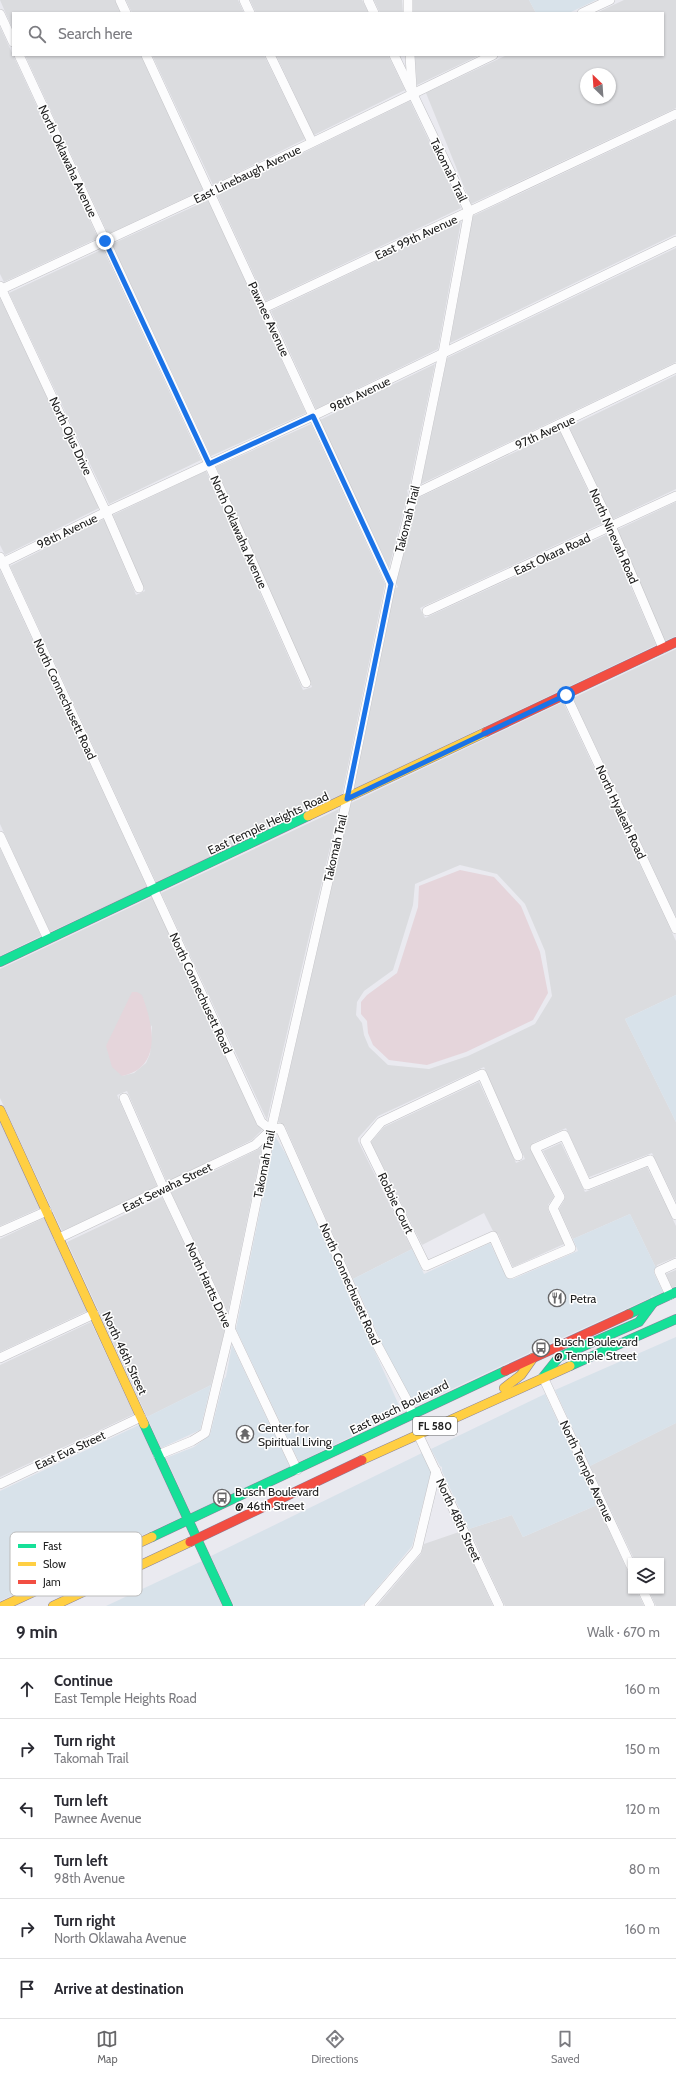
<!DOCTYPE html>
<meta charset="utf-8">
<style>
:root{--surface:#fff;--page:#f7f7f7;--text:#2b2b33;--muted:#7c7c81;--line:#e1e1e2;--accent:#676769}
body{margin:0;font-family:Cabin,sans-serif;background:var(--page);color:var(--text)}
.controls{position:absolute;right:12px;bottom:12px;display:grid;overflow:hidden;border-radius:0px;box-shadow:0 1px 3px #0004}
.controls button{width:36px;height:36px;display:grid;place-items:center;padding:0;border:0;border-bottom:1px solid var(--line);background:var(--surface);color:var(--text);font:20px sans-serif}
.compass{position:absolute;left:580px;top:68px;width:36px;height:36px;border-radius:50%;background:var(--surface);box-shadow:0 1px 3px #0004;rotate:335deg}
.stop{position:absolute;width:12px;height:12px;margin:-9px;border:3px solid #1a73e8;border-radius:50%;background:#fff}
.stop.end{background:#1a73e8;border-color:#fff;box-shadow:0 1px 4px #0008}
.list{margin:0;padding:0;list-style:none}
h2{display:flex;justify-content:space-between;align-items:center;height:52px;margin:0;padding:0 16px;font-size:17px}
h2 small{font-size:13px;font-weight:400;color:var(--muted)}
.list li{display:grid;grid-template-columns:26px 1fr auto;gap:12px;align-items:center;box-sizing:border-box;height:60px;padding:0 16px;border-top:1px solid var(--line)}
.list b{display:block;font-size:15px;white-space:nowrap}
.list p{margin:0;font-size:13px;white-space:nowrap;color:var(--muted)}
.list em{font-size:13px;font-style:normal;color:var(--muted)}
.icon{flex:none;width:22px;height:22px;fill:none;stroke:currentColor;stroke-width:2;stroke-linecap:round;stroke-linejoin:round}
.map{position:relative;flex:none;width:676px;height:1606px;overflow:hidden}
.search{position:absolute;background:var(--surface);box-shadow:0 1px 3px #0004;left:12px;right:12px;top:12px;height:44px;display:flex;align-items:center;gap:10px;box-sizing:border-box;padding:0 14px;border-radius:0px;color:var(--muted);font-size:15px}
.sheet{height:412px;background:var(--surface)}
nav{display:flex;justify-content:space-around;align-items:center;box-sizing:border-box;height:56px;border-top:1px solid var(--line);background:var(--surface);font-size:11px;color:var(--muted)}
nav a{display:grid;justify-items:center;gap:2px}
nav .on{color:var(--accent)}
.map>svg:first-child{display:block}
.residential{fill:#dbdcdf;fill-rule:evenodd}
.commercial{fill:#d8e2ea}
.wetland{fill:#e5d5db}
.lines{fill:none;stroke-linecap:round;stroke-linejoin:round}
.street-casing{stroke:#c2c2c5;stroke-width:10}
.fast-casing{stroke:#8a809c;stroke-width:10}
.slow-casing{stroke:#8a809c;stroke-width:10}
.jam-casing{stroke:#8a809c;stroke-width:10}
.street{stroke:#fcfcfd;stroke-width:9}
.fast{stroke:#16e098;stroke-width:9}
.slow{stroke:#ffcf43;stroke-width:9}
.jam{stroke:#f24e42;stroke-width:9}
.route{stroke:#1a73e8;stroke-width:5}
.labels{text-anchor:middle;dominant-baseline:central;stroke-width:3;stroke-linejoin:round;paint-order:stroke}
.shield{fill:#fff;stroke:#646464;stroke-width:1}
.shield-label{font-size:11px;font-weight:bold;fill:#212121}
.street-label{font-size:12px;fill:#212121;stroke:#fff}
.poi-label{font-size:12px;fill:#212121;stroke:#fff;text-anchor:start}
.key{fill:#fff;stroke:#bcbcbc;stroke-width:1}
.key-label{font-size:11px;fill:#212121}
</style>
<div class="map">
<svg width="676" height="1606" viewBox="0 0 676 1606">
<rect width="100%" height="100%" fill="#eaeaf0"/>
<g class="residential">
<polygon points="0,0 115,0 121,13 13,13 13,30"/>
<polygon points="126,0 238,0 244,13 132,13"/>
<polygon points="250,0 362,0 369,13 256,13"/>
<polygon points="374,0 402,0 403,13 380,13"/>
<polygon points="413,0 529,0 536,13 413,13"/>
<path d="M624,0H676V108L471,204L426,93L507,55H663V13H596ZM586,74H610V98H586Z"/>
<polygon points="0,27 98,238 4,282 0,274"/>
<polygon points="25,55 141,55 204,189 108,234"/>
<polygon points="152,55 264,55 305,139 213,185"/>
<polygon points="276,55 388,55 405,90 314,135"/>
<polygon points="415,55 480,55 417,85"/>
<polygon points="410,101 461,208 266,301 217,195"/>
<polygon points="676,120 676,234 450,343 473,216"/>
<polygon points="208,200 306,413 211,456 112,244"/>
<polygon points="461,221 438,349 316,409 271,311"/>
<polygon points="676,248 676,362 421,484 447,358"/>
<polygon points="103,249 201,460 109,504 9,293"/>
<polygon points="0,298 99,508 5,555 0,545"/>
<polygon points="435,364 409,489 407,490 408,494 389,568 320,420"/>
<polygon points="676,375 676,489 613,519 569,427"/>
<polygon points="311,424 385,584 342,795 156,882 10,566 104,519 136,595 145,591 113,515 206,471 303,690 312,687 216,467"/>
<polygon points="560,431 603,523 420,608 425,618 608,534 656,645 354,789 395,588 398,587 396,584 418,498"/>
<polygon points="676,502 676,636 665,641 617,530"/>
<polygon points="0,570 147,887 50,932 0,824"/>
<polygon points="676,649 676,917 573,698"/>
<path d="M563,702L676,941V995L625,1019L676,1122V1202L652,1153L589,1177L566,1128L533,1143L531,1150L554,1197L548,1205V1210L564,1244L513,1267L498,1234L494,1233L484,1213L422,1245L371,1142L384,1127L479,1082L516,1163L525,1159L484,1067L378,1116L358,1138V1141L412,1249L353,1279L285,1126L278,1122L351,803ZM460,865L497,874L525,904L545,951L552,996L535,1024L468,1056L429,1069L388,1065L369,1047L364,1035L362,1023L356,1015L357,1002L364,991L393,970L413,905L415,884Z"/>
<polygon points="339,809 307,945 267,1120 161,893"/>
<polygon points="0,848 41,936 0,956"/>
<path d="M152,897L257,1124L262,1130L252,1140L167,1182L127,1091L117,1095L157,1186L62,1231L0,1098V969ZM152,1025L150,1054L146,1063L134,1073L122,1076Z"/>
<polygon points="0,1122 40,1208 0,1226"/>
<polygon points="561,1143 585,1192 647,1167 676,1226 676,1257 657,1265 656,1268 630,1214 573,1239 559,1209 564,1201 565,1195 543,1151"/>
<polygon points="262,1147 228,1312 171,1192 257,1150"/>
<polygon points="162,1197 225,1329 211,1385 147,1417 67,1242"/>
<polygon points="44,1218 87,1311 0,1352 0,1239"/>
<polygon points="676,1270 676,1286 672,1288 666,1274"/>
<polygon points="91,1322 134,1414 0,1477 0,1365"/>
<polygon points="676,1423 676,1606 656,1606 649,1591 661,1591 661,1561 635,1561 590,1466"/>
<polygon points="597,1505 631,1578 631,1591 637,1591 644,1606 505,1606 469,1529 512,1515 523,1537"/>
<polygon points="459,1532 493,1606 377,1606 421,1554 424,1544"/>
</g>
<g class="commercial">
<polygon points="529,0 596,0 569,13 536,13"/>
<polygon points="676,995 676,1122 625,1019"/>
<polygon points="275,1136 287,1156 402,1412 299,1462 236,1329"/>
<polygon points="630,1214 656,1268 654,1273 663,1292 654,1296 652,1295 650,1298 533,1351 531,1349 529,1353 411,1408 353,1279 412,1249 424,1274 490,1243 506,1276 513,1279 578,1251 573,1239"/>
<polygon points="676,1337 676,1423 590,1466 555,1390"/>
<polygon points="232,1345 290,1467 191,1513 166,1458 194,1447 210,1435 224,1379 226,1377"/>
<polygon points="211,1385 200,1430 161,1448 147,1417"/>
<polygon points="545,1394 597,1505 523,1537 512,1515 469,1529 442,1471 442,1467 440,1466 431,1449"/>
<polygon points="139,1425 182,1517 0,1601 0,1491"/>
<polygon points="422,1453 431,1472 412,1546 364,1604 360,1606 234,1606 211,1556"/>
<polygon points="202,1561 222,1606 106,1606"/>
</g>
<g class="wetland">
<polygon points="460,870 494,877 521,906 540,952 548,993 533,1020 466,1052 427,1065 389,1060 373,1045 368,1033 367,1021 361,1014 361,1002 367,995 397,973 418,907 419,886"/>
<path d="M132,992H137L142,995C153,1025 163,1067 122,1076L112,1067L106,1046Z"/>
</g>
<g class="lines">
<defs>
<g id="street">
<polyline points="120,0 126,13"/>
<polyline points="244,0 250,13"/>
<polyline points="368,0 374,13"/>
<polyline points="408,0 408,13"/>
<polyline points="582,13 610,0"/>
<polyline points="0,14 13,42"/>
<polyline points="19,55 209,464 306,683"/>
<polyline points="146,55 391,584"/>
<polyline points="270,55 312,142"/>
<polyline points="410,55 412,88"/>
<polyline points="0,286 106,512 139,588"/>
<polyline points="0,290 210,192 493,55"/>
<polyline points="264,308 676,114"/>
<polyline points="562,424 611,526 663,648"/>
<polyline points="414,494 676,368"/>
<polyline points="0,557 261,1122 271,1130"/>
<polyline points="0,564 106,512 313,416 676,241"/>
<polyline points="427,611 676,496"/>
<polyline points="566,695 676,929"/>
<polyline points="0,836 48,939"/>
<polyline points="124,1098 164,1189 297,1470"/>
<polyline points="518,1156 482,1074 381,1122 365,1141 426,1266 493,1236 510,1274 571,1248 553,1208 560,1197 535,1148 564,1135 587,1185 650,1160 676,1215"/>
<polyline points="0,1232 47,1211"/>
<polyline points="59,1238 255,1145 271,1130 280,1128 374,1339 409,1404 412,1414"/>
<polyline points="670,1295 659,1271 676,1263"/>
<polyline points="0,1358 94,1314"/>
<polyline points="543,1377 631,1566"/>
<polyline points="418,1434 499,1606"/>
<polyline points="158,1455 192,1441 205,1433 230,1329 271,1130 347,799 391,584 414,494 443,353 469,211 394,55"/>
<polyline points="0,1484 141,1417"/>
<polyline points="643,1591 650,1606"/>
<polyline points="369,1606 417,1550 436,1471"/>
</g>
<g id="fast">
<polyline points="0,962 308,816"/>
<polyline points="629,1314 676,1292"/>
<polyline points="570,1366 676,1319"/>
<polyline points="543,1377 559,1357 639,1322 653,1303"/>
<polyline points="144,1424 228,1606"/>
<polyline points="152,1537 505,1371"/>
</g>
<g id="slow">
<polyline points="308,816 486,732"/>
<polyline points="0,1110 144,1424"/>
<polyline points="504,1388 521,1375 533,1358"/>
<polyline points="362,1460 570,1366"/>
<polyline points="3,1606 152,1537"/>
<polyline points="53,1606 190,1542"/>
</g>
<g id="jam">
<polyline points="486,732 676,642"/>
<polyline points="505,1371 629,1314"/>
<polyline points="190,1542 362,1460"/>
</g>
</defs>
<use href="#street" class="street-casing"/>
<use href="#fast" class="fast-casing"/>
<use href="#slow" class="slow-casing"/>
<use href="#jam" class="jam-casing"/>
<use href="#street" class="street"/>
<use href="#fast" class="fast"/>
<use href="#slow" class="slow"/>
<use href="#jam" class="jam"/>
</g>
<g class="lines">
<polyline class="route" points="105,241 209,464 313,416 391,584 347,799 566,695"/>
</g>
<defs>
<symbol id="restaurant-ring" viewBox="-11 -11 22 22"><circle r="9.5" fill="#fff" stroke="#676769" stroke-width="1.5"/><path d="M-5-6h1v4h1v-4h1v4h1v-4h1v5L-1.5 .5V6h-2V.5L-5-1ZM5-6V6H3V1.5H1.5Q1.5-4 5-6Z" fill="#676769"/></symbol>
<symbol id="bus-ring" viewBox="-11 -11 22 22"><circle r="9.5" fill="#fff" stroke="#676769" stroke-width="1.5"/><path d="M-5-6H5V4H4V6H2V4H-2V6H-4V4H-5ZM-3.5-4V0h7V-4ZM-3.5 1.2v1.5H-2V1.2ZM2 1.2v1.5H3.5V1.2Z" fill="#676769"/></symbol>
<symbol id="temple-ring" viewBox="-11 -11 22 22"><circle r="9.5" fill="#fff" stroke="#676769" stroke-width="1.5"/><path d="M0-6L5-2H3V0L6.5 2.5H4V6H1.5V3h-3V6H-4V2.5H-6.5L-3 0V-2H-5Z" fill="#676769"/></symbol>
</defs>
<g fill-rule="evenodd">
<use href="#restaurant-ring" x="547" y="1288" width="20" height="20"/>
<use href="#bus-ring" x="531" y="1338" width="20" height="20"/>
<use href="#temple-ring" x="235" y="1424" width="20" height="20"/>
<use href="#bus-ring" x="212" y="1488" width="20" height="20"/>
</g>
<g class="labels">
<rect class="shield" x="413" y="1417" width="44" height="18" rx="3"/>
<g class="shield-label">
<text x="435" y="1426">FL 580</text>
</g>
<g class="street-label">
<text transform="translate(68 161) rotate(65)">North Oklawaha Avenue</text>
<text transform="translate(449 170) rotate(64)">Takomah Trail</text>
<text transform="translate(247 174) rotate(-26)">East Linebaugh Avenue</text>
<text transform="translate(416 237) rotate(-25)">East 99th Avenue</text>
<text transform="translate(269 319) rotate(65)">Pawnee Avenue</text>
<text transform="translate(360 394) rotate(-26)">98th Avenue</text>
<text transform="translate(545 432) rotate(-25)">97th Avenue</text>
<text transform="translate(71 436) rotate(65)">North Ojus Drive</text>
<text transform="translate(407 519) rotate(-76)">Takomah Trail</text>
<text transform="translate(67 531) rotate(-26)">98th Avenue</text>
<text transform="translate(239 532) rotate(66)">North Oklawaha Avenue</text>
<text transform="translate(614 536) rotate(66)">North Ninevah Road</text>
<text transform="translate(552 554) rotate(-25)">East Okara Road</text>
<text transform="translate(65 699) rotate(65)">North Connechusett Road</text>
<text transform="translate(621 812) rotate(65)">North Hyaleah Road</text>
<text transform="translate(268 823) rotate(-25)">East Temple Heights Road</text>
<text transform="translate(335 848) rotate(-77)">Takomah Trail</text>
<text transform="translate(201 993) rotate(65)">North Connechusett Road</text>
<text transform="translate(264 1164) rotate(-79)">Takomah Trail</text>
<text transform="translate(167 1187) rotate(-26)">East Sewaha Street</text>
<text transform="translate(396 1203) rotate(64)">Robbie Court</text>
<text transform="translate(350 1284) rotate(66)">North Connechusett Road</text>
<text transform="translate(209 1285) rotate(65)">North Hartts Drive</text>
<text transform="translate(125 1353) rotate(65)">North 46th Street</text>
<text transform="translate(399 1407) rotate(-26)">East Busch Boulevard</text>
<text transform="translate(70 1450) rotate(-25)">East Eva Street</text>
<text transform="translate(587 1471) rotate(65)">North Temple Avenue</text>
<text transform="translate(459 1520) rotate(65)">North 48th Street</text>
</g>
<g class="poi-label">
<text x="570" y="1298">Petra</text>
<text x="554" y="1341">Busch Boulevard<tspan x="554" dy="14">@ Temple Street</tspan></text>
<text x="258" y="1427">Center for<tspan x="258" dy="14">Spiritual Living</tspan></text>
<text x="235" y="1491">Busch Boulevard<tspan x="235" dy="14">@ 46th Street</tspan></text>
</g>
</g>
<rect x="10" y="1532" width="132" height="64" rx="6" class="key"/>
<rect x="18" y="1544" width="18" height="4" fill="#16e098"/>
<rect x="18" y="1562" width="18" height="4" fill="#ffcf43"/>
<rect x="18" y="1580" width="18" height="4" fill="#f24e42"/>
<g class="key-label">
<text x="43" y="1550">Fast</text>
<text x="43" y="1568">Slow</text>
<text x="43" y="1586">Jam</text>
</g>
</svg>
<div class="controls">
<button><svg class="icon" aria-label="layers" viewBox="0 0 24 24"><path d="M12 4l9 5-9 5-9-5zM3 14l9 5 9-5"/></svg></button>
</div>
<svg class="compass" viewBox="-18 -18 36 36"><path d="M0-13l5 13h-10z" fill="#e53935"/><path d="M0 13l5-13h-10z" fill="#7c7c81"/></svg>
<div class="stop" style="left:566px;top:695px"></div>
<div class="stop end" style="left:105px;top:241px"></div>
<div class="search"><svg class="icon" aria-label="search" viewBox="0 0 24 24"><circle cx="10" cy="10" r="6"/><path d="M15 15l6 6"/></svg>Search here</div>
</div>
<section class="sheet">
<h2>9 min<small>Walk · 670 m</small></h2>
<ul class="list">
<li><svg class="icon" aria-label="ahead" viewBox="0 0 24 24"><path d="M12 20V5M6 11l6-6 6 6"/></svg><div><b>Continue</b><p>East Temple Heights Road</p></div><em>160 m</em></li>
<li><svg class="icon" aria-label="right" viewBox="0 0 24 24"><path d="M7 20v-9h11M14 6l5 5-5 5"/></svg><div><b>Turn right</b><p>Takomah Trail</p></div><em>150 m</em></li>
<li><svg class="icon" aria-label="left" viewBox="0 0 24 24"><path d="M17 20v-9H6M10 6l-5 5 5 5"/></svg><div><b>Turn left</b><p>Pawnee Avenue</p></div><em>120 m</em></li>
<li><svg class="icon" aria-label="left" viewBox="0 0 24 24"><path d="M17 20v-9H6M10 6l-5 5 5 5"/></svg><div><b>Turn left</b><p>98th Avenue</p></div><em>80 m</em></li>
<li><svg class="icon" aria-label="right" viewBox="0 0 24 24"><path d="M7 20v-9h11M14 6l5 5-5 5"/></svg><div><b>Turn right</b><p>North Oklawaha Avenue</p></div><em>160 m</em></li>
<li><svg class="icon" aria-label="arrive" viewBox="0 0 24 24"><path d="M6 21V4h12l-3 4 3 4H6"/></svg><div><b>Arrive at destination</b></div></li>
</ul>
</section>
<nav>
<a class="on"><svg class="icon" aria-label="map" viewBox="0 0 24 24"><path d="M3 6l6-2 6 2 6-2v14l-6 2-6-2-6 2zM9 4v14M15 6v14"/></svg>Map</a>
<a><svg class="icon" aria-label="directions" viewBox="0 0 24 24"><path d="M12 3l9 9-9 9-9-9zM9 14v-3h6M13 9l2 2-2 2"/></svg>Directions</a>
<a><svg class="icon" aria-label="saved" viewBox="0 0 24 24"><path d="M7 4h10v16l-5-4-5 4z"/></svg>Saved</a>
</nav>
